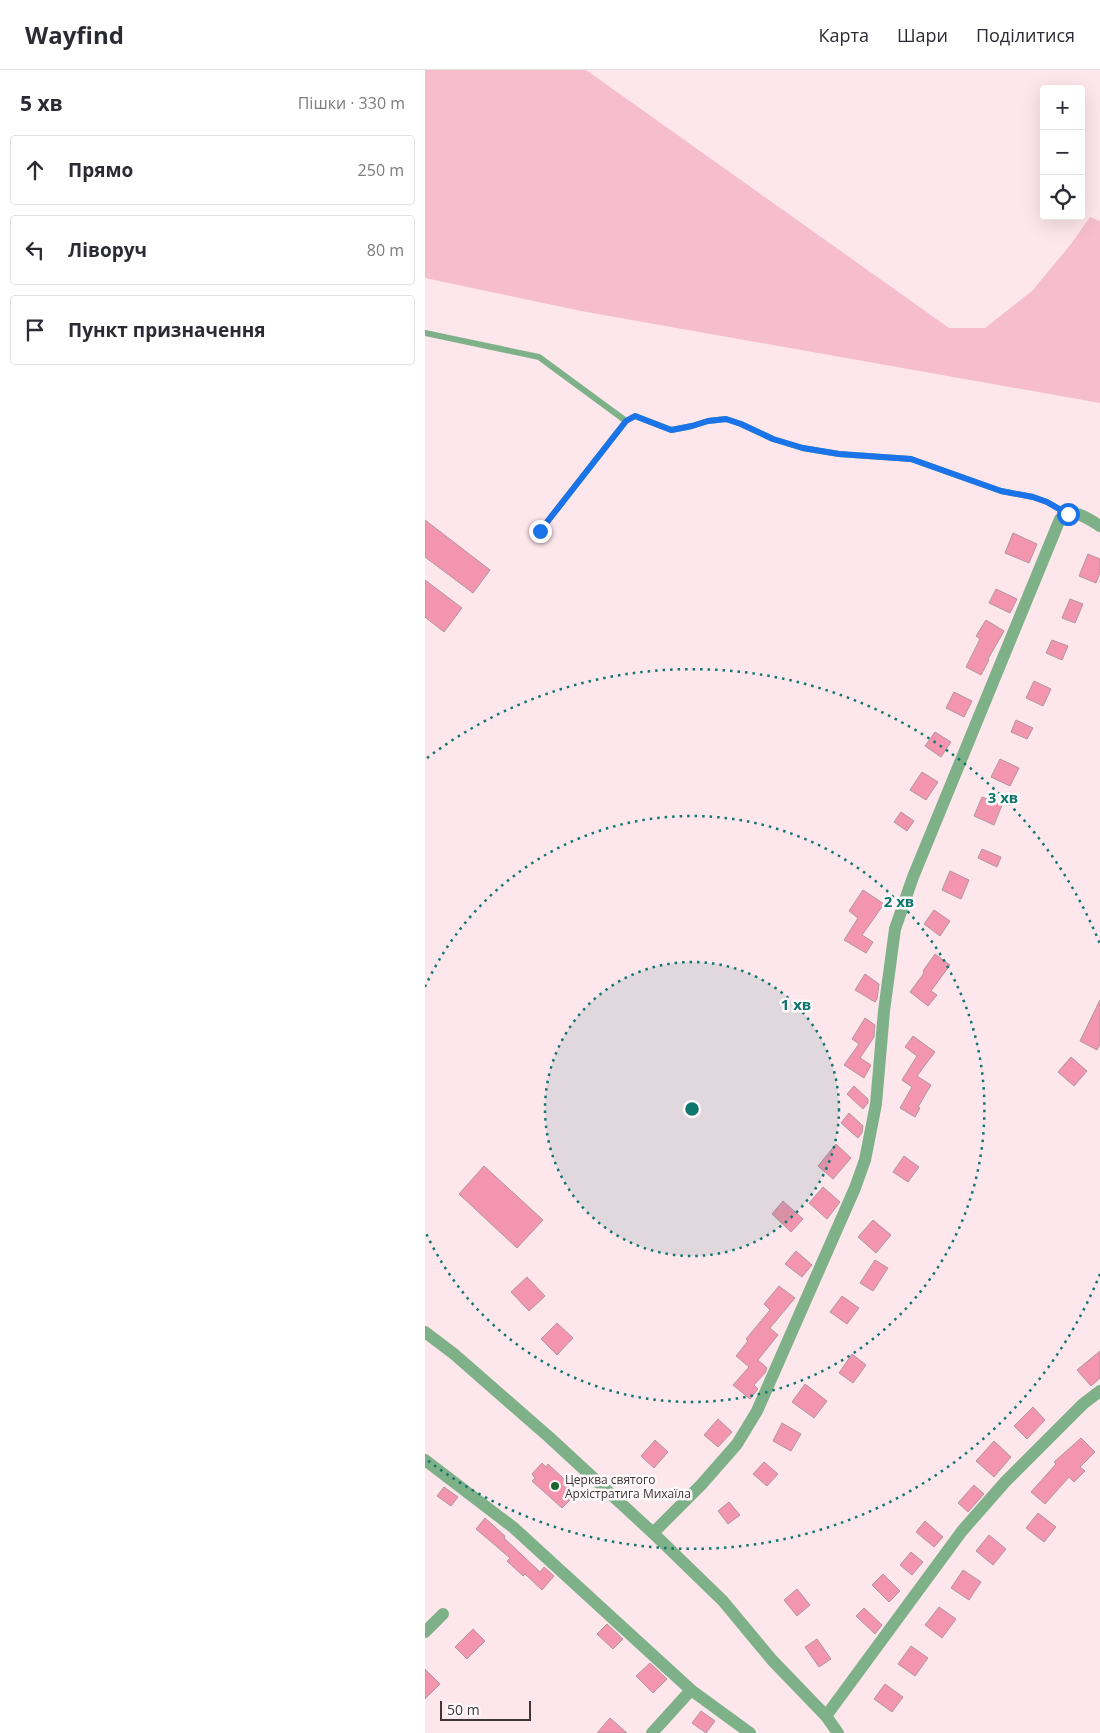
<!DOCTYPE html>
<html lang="uk">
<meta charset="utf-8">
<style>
:root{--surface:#fff;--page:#f2f2f3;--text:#2b2b33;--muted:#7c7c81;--line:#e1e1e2}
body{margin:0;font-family:"Open Sans",sans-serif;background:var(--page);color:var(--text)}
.controls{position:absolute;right:15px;top:15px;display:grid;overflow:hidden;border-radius:5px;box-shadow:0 5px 20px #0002}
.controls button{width:45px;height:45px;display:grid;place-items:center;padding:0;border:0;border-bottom:1px solid var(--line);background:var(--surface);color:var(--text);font:25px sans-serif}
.scale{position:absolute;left:15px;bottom:12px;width:91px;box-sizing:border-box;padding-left:5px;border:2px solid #403538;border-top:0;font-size:14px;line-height:18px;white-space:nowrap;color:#403538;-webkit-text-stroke:4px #fef9fa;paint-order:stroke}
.stop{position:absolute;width:15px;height:15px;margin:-11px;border:4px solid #1a73e8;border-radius:50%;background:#fff}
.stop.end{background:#1a73e8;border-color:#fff;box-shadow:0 1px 5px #0008}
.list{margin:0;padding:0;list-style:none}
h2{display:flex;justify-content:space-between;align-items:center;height:65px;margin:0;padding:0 20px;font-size:21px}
h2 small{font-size:16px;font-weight:400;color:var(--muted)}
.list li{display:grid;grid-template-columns:32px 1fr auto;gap:15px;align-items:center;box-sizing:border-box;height:70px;margin:0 10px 10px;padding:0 10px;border:1px solid var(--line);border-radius:5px}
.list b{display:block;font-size:19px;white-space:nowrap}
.list em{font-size:16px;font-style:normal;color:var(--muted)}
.icon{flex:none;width:28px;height:28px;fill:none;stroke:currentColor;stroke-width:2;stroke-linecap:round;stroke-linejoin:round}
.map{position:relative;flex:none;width:675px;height:1663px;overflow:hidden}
header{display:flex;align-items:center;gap:30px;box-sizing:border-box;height:70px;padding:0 25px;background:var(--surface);border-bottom:1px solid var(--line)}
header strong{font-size:24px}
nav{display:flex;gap:28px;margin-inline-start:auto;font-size:18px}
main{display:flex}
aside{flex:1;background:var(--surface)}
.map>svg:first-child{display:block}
.green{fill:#f6becc}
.building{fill:#f495b0;stroke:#b1979d}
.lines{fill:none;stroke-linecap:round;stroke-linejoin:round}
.service{stroke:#7eb188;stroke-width:6}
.minor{stroke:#7eb188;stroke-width:12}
.route{stroke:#1a73e8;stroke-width:6}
.ring{fill:none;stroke:#0f766e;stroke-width:2.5;stroke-dasharray:2.5 5}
.poi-dot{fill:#1c6633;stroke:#fef9fa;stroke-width:2}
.labels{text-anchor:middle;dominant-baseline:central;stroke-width:5;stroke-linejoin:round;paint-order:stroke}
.poi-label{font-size:12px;fill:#403538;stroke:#fef9fa;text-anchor:start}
.centre{fill:#0f766e;stroke:#fef9fa;stroke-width:2.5}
.ring-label{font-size:15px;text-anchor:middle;font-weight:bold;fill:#0f766e;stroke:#fef9fa;stroke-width:5;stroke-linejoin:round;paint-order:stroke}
</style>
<header>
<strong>Wayfind</strong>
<nav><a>Карта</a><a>Шари</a><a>Поділитися</a></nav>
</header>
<main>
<aside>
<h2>5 хв<small>Пішки · 330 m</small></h2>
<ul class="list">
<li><svg class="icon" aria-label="ahead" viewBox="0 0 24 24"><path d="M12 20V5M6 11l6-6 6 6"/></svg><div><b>Прямо</b></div><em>250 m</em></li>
<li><svg class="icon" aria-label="left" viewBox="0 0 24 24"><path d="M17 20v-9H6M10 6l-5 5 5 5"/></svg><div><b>Ліворуч</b></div><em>80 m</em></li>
<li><svg class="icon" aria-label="arrive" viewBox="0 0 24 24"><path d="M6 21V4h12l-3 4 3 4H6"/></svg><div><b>Пункт призначення</b></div></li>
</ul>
</aside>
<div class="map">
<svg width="675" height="1663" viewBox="0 0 675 1663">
<rect width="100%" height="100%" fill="#fde6ec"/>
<polygon class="green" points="0,0 161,0 524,258 560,258 607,221 646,174 665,147 675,151 675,333 156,241 0,208"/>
<g class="building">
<polygon points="0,450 65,500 48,523 0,487"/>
<polygon points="588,463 612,474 604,493 580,483"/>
<polygon points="663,484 675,489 675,503 671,513 654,506"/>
<polygon points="0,510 37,538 19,562 0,547"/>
<polygon points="571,519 592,529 585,543 564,533"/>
<polygon points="645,529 658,534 650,553 637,548"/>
<polygon points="561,550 579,561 563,589 564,590 556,605 541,597 555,569 551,566"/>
<polygon points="627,570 643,576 637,590 621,583"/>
<polygon points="609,611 626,619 618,636 601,628"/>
<polygon points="529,622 547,631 539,647 521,638"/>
<polygon points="591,650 608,658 602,669 586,662"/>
<polygon points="510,662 526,672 516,687 500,676"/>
<polygon points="575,689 594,698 585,716 566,707"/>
<polygon points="497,702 513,712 501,730 485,720"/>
<polygon points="557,727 577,735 569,755 549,746"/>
<polygon points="476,742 489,751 482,761 469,752"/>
<polygon points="557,779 576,787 572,797 553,788"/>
<polygon points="525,801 544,810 536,829 517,820"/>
<polygon points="438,820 459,834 437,865 448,872 441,883 419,870 433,848 424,841"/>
<polygon points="509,840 525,851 515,866 499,854"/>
<polygon points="510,884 525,895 506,921 512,925 503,936 485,922 499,903 498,901"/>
<polygon points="440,904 454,914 452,929 450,932 430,920"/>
<polygon points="675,930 675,974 672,980 655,971"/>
<polygon points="440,948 450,955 449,967 435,988 446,995 439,1008 419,995 434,974 427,969"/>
<polygon points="488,966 510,982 492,1006 506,1015 493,1037 495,1038 490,1047 475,1038 487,1017 477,1010 492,986 480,977"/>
<polygon points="646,987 662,1001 649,1016 633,1002"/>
<polygon points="429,1016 443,1029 443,1033 438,1039 422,1024"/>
<polygon points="424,1043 438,1056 437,1063 433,1068 416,1053"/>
<polygon points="411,1074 426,1088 408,1109 393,1096"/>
<polygon points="479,1086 494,1097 483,1112 468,1102"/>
<polygon points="59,1096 118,1150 92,1178 34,1124"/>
<polygon points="398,1117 415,1132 402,1149 384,1133"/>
<polygon points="358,1131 378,1149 366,1162 347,1144"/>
<polygon points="448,1150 466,1165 451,1183 433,1167"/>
<polygon points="371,1181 387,1195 377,1207 360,1194"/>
<polygon points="450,1190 463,1198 448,1221 435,1213"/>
<polygon points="102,1207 120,1226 104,1241 86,1222"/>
<polygon points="354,1216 370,1228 345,1258 353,1265 333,1290 342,1298 340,1303 329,1315 333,1319 325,1329 308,1315 324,1297 311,1286 323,1271 321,1269 345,1240 339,1234"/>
<polygon points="417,1226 434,1238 422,1254 405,1242"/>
<polygon points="132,1253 148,1268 132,1285 116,1269"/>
<polygon points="675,1281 675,1308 666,1316 652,1300"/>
<polygon points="427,1284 441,1295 428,1313 414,1303"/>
<polygon points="380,1314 402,1331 389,1348 367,1332"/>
<polygon points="608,1337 620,1350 602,1369 589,1356"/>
<polygon points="293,1349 307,1362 293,1377 279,1365"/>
<polygon points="357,1353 376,1364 366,1381 348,1371"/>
<polygon points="656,1368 670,1382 655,1397 660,1401 649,1412 644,1407 620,1434 606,1422 631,1394 629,1392"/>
<polygon points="230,1370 243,1382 229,1398 216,1386"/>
<polygon points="569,1371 586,1387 569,1407 551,1391"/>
<polygon points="339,1392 353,1404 342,1416 328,1404"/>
<polygon points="117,1393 121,1397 123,1394 153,1422 137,1438 107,1411 110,1408 107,1404"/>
<polygon points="549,1415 559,1424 543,1442 533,1433"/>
<polygon points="19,1417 33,1427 26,1436 12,1426"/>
<polygon points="304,1432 315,1445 303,1454 293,1441"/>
<polygon points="613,1443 631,1457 619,1472 601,1458"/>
<polygon points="60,1448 80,1466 79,1468 115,1502 119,1497 129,1506 117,1520 100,1504 98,1506 82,1491 85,1488 51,1459"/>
<polygon points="500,1451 518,1467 509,1477 491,1462"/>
<polygon points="564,1465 581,1479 568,1495 551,1481"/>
<polygon points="486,1482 498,1492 487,1505 475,1495"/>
<polygon points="538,1500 556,1512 544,1530 526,1518"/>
<polygon points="458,1504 475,1521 464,1532 447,1515"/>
<polygon points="372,1519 385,1535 372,1546 359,1530"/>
<polygon points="514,1537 531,1549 517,1568 500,1555"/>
<polygon points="439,1538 457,1555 450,1564 431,1546"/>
<polygon points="182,1554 198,1569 188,1579 172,1564"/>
<polygon points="48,1559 60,1571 42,1589 30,1577"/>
<polygon points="392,1569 406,1589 394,1597 380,1577"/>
<polygon points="486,1576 503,1588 490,1606 473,1594"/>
<polygon points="225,1593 242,1609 228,1623 211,1606"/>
<polygon points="0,1599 15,1614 0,1629"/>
<polygon points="460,1614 478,1627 467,1642 449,1629"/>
<polygon points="276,1641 290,1651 281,1663 267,1653"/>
<polygon points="185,1648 202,1663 172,1663"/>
</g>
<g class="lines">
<g class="service">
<polyline points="0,263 114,287 201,351 115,461"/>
<polyline points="201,351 210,346 247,360 267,356 283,351 301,349 316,354 348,369 377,378 414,384 486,389 576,421 608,427 622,432 643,444"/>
</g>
<g class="minor">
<polyline points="0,1262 29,1284 124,1367 228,1463 298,1531 347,1590 401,1646 413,1663"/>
<polyline points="0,1390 89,1458 266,1620 325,1663"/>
<path d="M228,1463L276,1415L312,1374L332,1341L430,1118L440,1090L451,1034L459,941L470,859L488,807L635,449C652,438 660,447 675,456"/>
<polyline points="0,1562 18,1544"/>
<polyline points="401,1646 537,1461 580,1412 658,1334 675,1321"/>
<polyline points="227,1663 266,1620"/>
</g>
</g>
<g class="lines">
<polyline class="route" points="115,461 201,351 210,346 246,360 267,356 283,351 301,349 316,354 348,369 378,378 414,384 486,389 576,421 608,427 622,432 643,444"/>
</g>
<circle cx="267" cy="1039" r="147" fill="#0f766e" fill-opacity=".12"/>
<g class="ring">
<circle cx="267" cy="1039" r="147"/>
<path d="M0 917A293 293 0 1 1 0 1161"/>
<path d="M675 1204A440 440 0 0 1 2 1390M2 688A440 440 0 0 1 675 874"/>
</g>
<circle class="poi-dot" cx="130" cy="1416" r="5"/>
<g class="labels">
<g class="poi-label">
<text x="140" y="1409">Церква святого<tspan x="140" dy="14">Архістратига Михаїла</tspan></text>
</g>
</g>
<circle cx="267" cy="1039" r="8" class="centre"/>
<g class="ring-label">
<text x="578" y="733">3 хв</text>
<text x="474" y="837">2 хв</text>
<text x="371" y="940">1 хв</text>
</g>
</svg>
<div class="controls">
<button>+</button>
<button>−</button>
<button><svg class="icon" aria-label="locate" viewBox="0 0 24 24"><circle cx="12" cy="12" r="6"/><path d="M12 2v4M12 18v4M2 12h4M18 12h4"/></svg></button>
</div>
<div class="scale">50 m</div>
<div class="stop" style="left:643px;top:444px"></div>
<div class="stop end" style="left:115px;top:461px"></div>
</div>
</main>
